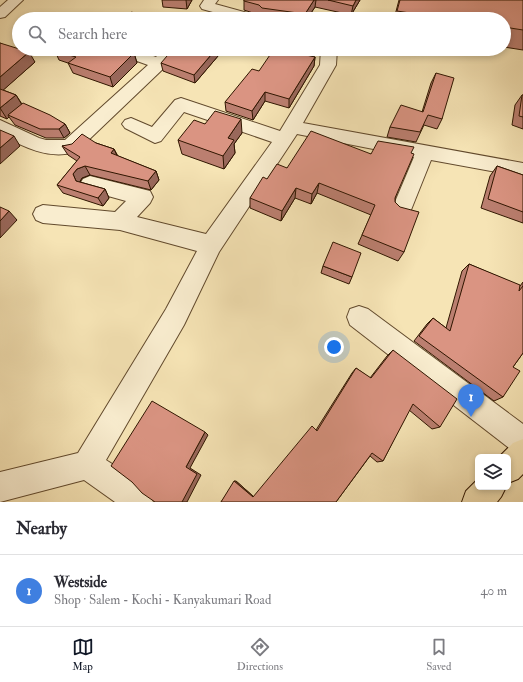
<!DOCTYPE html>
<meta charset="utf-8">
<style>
:root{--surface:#fff;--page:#f7f7f7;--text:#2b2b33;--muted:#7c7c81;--line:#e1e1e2;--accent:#111827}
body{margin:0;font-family:"IM FELL Double Pica",serif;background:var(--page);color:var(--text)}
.controls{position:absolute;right:12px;bottom:12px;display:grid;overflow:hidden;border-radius:6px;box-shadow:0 2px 6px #0003}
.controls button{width:36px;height:36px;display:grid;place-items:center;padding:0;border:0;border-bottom:1px solid var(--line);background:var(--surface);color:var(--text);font:20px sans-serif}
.you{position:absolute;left:334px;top:347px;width:14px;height:14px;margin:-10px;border:3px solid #fff;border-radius:50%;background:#1a73e8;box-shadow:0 0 0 6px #1a73e833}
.badge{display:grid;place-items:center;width:26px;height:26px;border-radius:50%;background:var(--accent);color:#fff;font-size:13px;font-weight:700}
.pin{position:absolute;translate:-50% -33px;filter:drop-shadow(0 1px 2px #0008)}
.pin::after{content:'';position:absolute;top:21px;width:14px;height:12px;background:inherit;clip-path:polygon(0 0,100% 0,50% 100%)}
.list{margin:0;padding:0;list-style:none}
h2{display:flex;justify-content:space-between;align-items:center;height:52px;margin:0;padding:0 16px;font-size:17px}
h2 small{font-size:13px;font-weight:400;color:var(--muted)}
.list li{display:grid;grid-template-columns:26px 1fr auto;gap:12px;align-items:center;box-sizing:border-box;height:72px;padding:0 16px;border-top:1px solid var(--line)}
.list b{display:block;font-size:15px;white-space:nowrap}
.list p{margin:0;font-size:13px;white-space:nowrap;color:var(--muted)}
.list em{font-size:13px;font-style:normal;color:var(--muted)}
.icon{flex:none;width:22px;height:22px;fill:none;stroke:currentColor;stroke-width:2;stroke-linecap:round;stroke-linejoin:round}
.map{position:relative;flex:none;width:523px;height:502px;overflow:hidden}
.search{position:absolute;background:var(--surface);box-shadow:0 2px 6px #0003;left:12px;right:12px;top:12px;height:44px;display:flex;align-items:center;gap:10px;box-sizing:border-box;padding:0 14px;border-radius:22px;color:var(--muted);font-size:15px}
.sheet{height:124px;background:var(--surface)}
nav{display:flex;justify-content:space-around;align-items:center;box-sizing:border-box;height:56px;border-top:1px solid var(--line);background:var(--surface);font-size:11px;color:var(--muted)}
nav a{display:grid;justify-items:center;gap:2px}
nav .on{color:var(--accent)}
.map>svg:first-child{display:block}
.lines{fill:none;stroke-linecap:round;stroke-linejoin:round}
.street-casing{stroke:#624a2d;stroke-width:2}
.primary-casing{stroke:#301600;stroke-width:2}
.street{fill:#f9edcf;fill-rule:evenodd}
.primary{fill:#f6e4b5;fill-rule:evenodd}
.wall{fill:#bb7f70;stroke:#301600}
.shaded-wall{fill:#99685b;stroke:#301600}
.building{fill:#da9482;stroke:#301600}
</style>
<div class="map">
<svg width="523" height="502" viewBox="0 0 523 502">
<rect width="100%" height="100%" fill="#f6e4b5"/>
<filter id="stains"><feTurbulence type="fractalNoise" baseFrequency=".005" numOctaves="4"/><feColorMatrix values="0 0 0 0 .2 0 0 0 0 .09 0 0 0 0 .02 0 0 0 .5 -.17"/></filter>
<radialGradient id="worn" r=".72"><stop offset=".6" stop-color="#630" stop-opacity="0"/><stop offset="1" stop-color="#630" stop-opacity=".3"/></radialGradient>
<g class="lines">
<defs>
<g id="street">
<polygon points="8,0 23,0 5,17 0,18 0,7"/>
<polygon points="204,0 218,0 215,4 259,16 261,19 238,19 202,9 200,6"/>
<path d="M110,49H134L156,57L163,49H179L165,67L76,152C48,160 24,147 0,134V120L39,138L46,140H65L148,65L112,52Z"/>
<path d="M321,49H337L336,65L303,123L523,163V177L431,160L409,215L402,217L395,215L392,209L414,157L297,134L219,252L184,325L106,460C124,472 145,482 153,502H115L84,480L0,502V472L78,453L166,309L197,251L120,230L43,223L36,220L33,214L36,208L43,205L115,212L126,201L83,189L80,184L83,179L90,176L150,191L153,197L150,203L137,217L206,234L272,142L184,112L161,141L155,143L125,128L122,124L125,120L131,118L152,127L175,100L181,98L280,131L320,65Z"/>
<polygon points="359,306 368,309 523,424 523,455 513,451 350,325 347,317 350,309"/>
</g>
<g id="primary">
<polygon points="523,439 523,474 518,479 508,483 508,457 499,457 513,443"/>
<polygon points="478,479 478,487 506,487 501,497 497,502 462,502 466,491"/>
</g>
</defs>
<use href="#street" class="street-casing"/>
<use href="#primary" class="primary-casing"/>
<use href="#street" class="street"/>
<use href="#primary" class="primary"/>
</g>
<g class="wall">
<polygon points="162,0 192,0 187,9 163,7"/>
<polygon points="244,0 360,0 351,15 315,7 307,19 273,19 262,17 259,15 244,10"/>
<polygon points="399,0 523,0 523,50 504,47 504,19 394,19"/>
<polygon points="0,43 35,62 3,90 16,95 22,104 65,124 70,133 64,138 46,138 15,125 9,117 7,119 0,116"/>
<polygon points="138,49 161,49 156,55"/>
<polygon points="224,49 195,83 163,71 161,63"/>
<polygon points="304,49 301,54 315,57 314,66 289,108 265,101 253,120 226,111 225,102 259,71"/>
<polygon points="55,51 134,53 137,63 113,87 73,73 68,63 59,60"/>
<polygon points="436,73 442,119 437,129 424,125 416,142 387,137 390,127 422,112 431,83"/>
<polygon points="522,95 523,95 523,129 512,125 515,105"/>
<polygon points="205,124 242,133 234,144 235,153 224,169 182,154 178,140"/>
<polygon points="96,143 114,149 118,156 156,171 159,180 151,190 90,175 82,178 80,182 105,189 109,198 103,206 63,193 57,185 77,161 68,155 62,146"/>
<polygon points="411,153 395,198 395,202 404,252 398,261 358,244 371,215 317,193 311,204 295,198 281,221 250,208 250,198 267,179 287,168 371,154"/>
<polygon points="497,166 523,175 523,223 481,208 490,176"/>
<polygon points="469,264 520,286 523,282 523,353 513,367 503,397 494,401 414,341 427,324 433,318 446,328 462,271"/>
<polygon points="323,266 352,277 349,284 321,273"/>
<polygon points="393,350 440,427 432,429 409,410 383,461 377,462 370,456 336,502 221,502 236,481 254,497 316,430 352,373 356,368 370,378 387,356"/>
</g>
<g class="shaded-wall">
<polygon points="186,0 192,0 187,9"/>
<polygon points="314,0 316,0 315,7 307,19 305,19 305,14"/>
<polygon points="356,0 360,0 351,15 353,6"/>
<polygon points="154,49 161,49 156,55"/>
<polygon points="216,49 224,49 195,83 194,75"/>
<polygon points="299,49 304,49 296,63 297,53"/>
<polygon points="29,52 35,62 0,93 0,77"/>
<polygon points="134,53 137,63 113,87 110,77"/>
<polygon points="315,57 314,66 289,108 289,99"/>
<polygon points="265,92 265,101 253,120 252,111"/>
<polygon points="16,95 22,105 8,115 9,117 7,119 0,108"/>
<polygon points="241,119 242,133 234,144 235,153 224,169 223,156 228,138"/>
<polygon points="65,124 70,133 64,138 59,129"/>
<polygon points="14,136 20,146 0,164 0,148"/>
<polygon points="114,149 118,158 111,153"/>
<polygon points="85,166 90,175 82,178 79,183 76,181 73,174 77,169"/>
<polygon points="156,171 159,180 151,190 148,181"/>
<polygon points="319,183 317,193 311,204 312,194"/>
<polygon points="296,188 295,198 281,221 282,211"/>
<polygon points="105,189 109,198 103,206 98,198"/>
<polygon points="9,211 17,220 0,238 0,221"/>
<polygon points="205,432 208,435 190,468 201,475 187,502 182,502 186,467"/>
<polygon points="234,481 236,481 254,497 253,497"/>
</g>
<g class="building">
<polygon points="244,0 314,0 305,14 262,8 259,5 244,1"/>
<polygon points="328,0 356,0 353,6"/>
<polygon points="400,0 523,0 523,30 504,27 504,19 449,19 397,11"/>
<polygon points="132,12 142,19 117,19"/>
<polygon points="96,13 112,19 90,19"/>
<polygon points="0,43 29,52 0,77"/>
<polygon points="57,49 123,49 134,53 110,77 68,63 76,57 55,51"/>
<polygon points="173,49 216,49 194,75 161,63"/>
<polygon points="274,49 299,49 297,53 315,57 289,99 265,92 252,111 225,102 252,69 259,71"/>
<polygon points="436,73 454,78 442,119 428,115 420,132 390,127 401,105 423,112"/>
<polygon points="0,89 16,95 0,108"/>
<polygon points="522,95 523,95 523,117 519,116"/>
<polygon points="23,103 50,115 65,124 59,129 40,129 8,115"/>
<polygon points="215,111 241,119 228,138 234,140 223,156 178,140 194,120 205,124"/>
<polygon points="0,130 14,136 0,148"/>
<polygon points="311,131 371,154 378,141 414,147 411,153 414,154 395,198 395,202 400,207 419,212 404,252 362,235 375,205 319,183 312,194 296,188 282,211 250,198 263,177 267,179 277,164 287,168"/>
<polygon points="82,134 96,143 114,149 111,153 156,171 148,181 85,166 77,169 73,174 76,181 105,189 98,198 57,185 80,157 62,146 72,144"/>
<polygon points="497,166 523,175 523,212 488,199"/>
<polygon points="0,207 9,211 0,221"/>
<polygon points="333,242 361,253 352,277 323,266"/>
<polygon points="469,264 520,285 519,291 523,286 523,353 513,367 520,371 503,397 419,336 433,318 450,331"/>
<polygon points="393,350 457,399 440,427 413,404 383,461 372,453 336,502 221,502 234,481 253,497 312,426 317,431 356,368 371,378"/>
<polygon points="152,401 205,432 186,467 197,474 182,502 155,502 142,493 132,482 111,466"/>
</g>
<rect width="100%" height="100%" filter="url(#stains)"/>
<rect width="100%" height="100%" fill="url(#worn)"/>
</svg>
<div class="controls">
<button><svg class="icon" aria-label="layers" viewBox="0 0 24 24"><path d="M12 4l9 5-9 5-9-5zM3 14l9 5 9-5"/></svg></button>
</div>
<div class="you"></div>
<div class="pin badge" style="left:471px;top:417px;background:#3f7fe0">1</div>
<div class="search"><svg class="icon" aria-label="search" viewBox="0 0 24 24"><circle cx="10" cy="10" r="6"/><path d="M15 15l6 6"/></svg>Search here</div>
</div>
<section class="sheet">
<h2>Nearby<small></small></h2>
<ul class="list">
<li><span class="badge" style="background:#3f7fe0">1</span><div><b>Westside</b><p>Shop · Salem - Kochi - Kanyakumari Road</p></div><em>40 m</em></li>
</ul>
</section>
<nav>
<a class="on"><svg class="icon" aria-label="map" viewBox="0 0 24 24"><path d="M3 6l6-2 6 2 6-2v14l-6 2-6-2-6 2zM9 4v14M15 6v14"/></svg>Map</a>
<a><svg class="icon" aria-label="directions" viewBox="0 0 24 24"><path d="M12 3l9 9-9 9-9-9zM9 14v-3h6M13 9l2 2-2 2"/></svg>Directions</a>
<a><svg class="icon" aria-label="saved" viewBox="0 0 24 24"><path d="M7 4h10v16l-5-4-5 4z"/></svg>Saved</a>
</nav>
